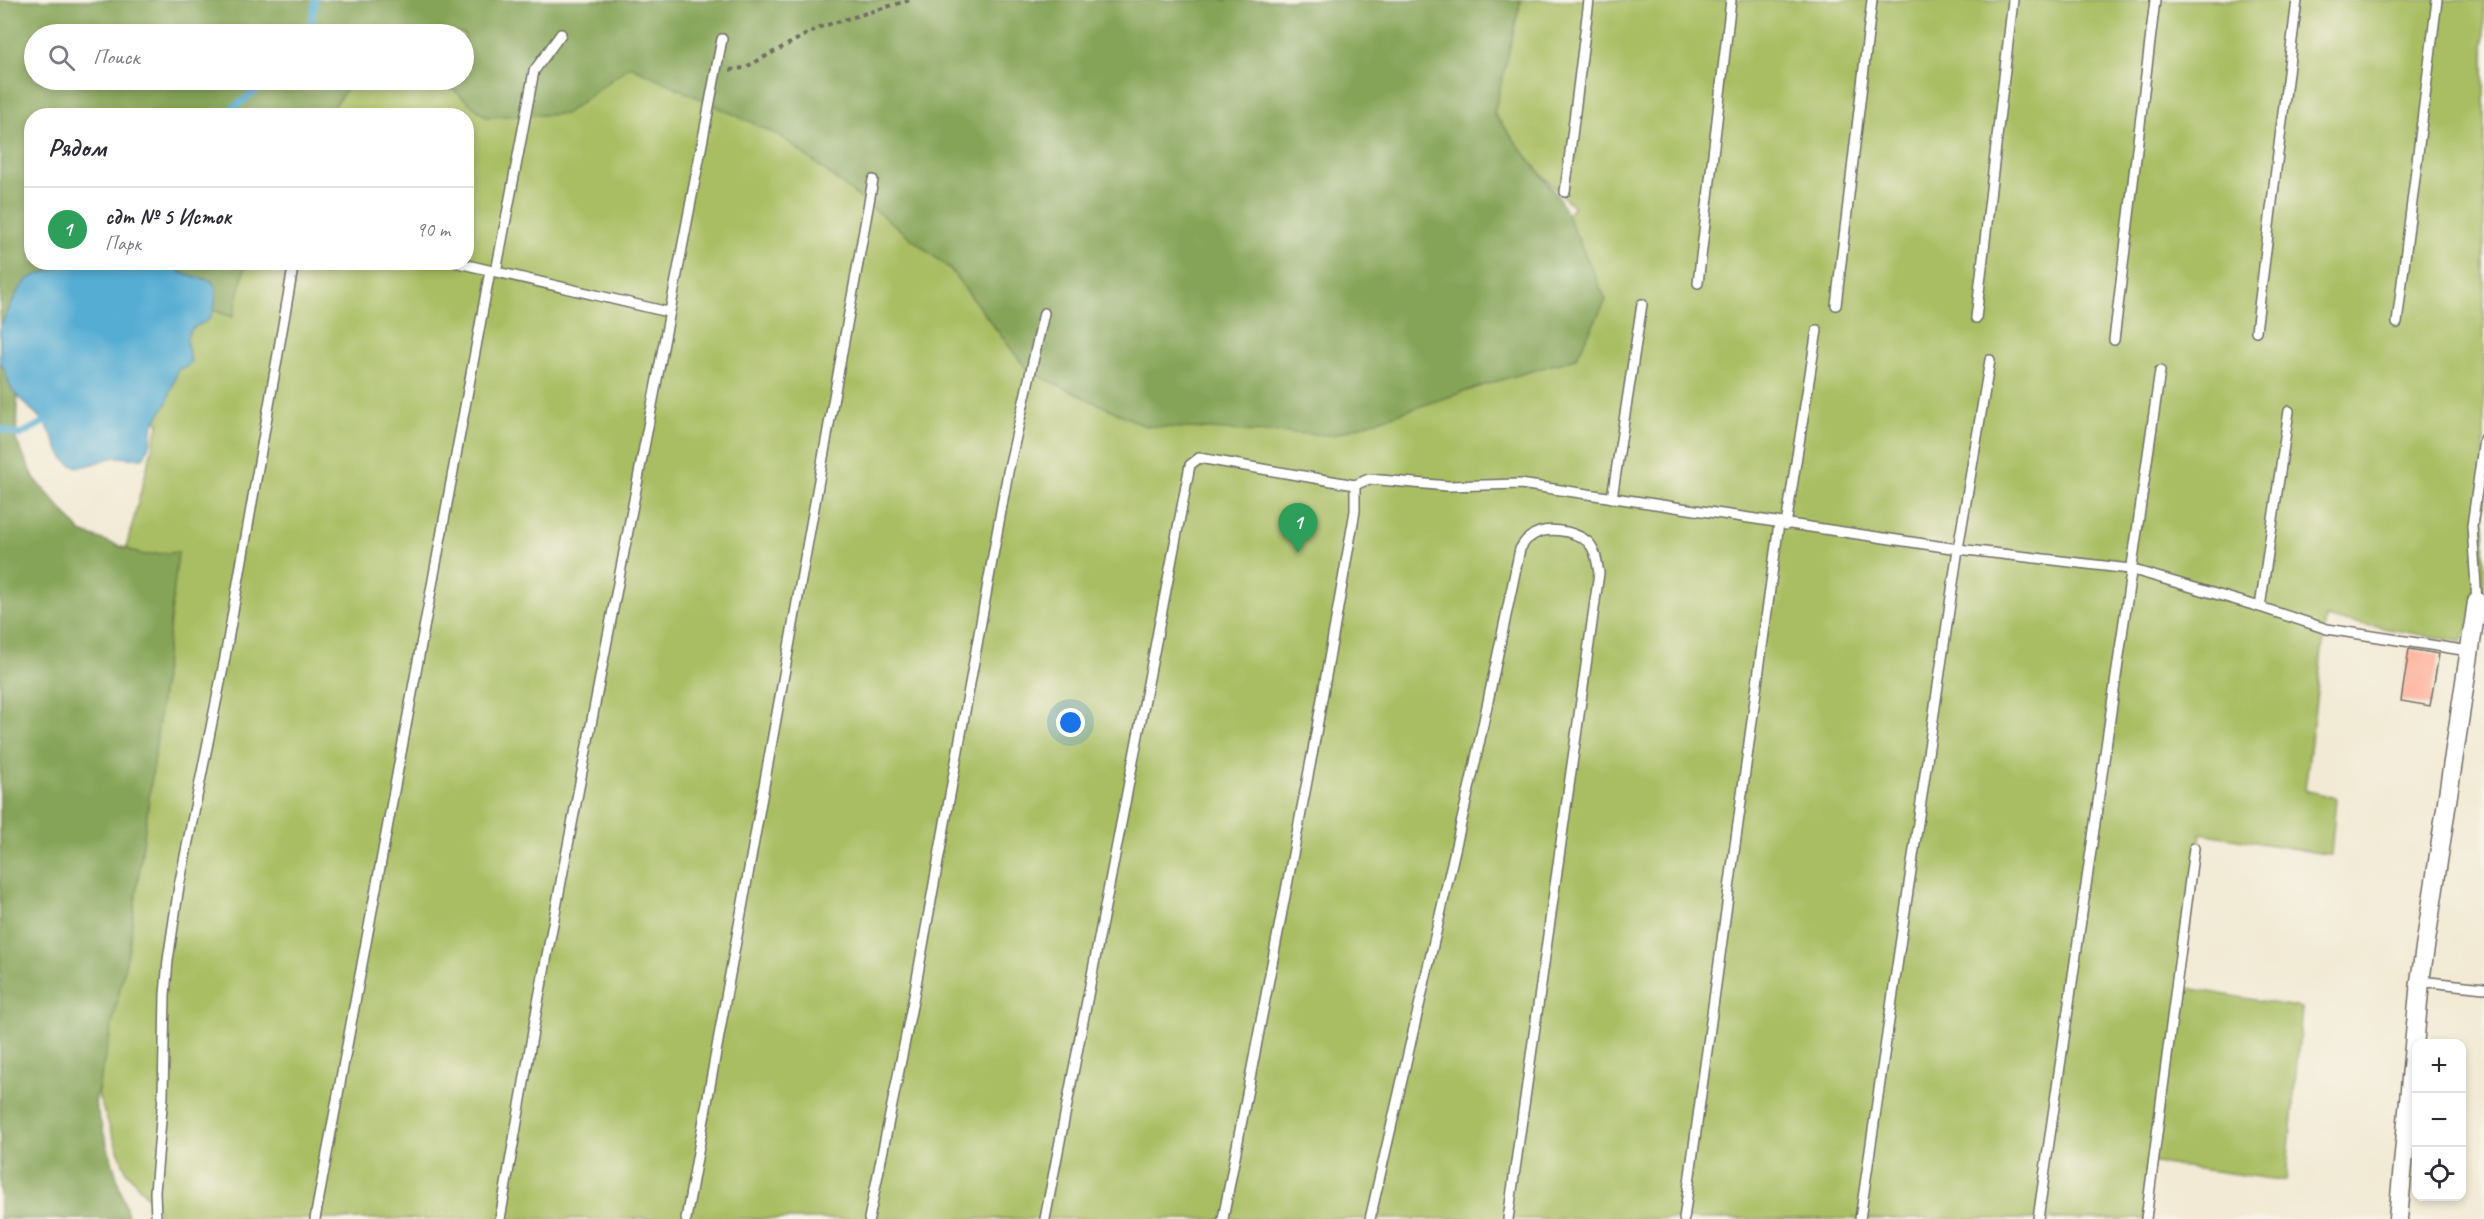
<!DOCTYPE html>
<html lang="ru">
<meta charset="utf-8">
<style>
:root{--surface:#fff;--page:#f7f7f7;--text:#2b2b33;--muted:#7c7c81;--line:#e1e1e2;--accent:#1f6fb2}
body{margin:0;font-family:Caveat,sans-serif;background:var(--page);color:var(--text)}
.controls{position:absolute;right:18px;bottom:18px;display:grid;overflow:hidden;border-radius:12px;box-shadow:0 3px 9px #0003}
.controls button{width:54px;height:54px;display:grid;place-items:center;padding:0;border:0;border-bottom:2px solid var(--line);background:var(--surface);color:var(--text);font:30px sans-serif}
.you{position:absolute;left:1071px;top:723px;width:21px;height:21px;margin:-15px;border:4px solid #fff;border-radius:50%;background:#1a73e8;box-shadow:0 0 0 9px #1a73e833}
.badge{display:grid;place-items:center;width:39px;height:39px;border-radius:50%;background:var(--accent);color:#fff;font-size:20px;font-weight:700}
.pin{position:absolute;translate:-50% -50px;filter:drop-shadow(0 2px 3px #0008)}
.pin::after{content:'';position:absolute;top:32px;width:21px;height:18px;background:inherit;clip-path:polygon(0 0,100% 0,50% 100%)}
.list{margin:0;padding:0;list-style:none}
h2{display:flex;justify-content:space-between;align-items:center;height:78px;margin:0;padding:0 24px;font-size:26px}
h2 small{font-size:20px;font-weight:400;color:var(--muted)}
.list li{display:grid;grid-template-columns:39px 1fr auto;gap:18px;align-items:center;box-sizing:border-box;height:84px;padding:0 24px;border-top:2px solid var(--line)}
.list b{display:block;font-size:22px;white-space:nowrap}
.list p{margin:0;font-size:20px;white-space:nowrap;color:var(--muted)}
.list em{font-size:20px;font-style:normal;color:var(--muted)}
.icon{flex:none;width:33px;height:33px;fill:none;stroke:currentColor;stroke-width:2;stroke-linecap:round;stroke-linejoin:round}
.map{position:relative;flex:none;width:2484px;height:1219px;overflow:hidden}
.search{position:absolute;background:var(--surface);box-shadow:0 3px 9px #0003;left:24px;top:24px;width:450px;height:66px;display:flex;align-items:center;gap:15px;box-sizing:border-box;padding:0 21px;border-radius:33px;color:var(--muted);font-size:22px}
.panel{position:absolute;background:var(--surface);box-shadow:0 3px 9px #0003;left:24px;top:108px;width:450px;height:162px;border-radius:24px}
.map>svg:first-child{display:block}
.green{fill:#a9bd62;stroke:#6a7446;stroke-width:1.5}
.forest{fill:#86a458;stroke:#586842;stroke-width:1.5}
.water{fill:#56add3;stroke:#406c7f;stroke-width:1.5}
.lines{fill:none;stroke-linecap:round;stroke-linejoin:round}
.stream{stroke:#56add3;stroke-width:7}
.building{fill:#fea891}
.service-casing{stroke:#716e66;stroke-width:12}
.minor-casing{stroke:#716e66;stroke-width:21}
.path{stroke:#716e66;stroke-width:4;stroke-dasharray:4.5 4.5;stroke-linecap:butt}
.service{stroke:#fff;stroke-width:9}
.minor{stroke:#fff;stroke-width:18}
</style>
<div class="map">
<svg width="2484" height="1219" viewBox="0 0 2484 1219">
<rect width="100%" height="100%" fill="#f7f3e8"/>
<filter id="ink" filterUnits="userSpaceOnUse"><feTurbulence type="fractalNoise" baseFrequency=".0167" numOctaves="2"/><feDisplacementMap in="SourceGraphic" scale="12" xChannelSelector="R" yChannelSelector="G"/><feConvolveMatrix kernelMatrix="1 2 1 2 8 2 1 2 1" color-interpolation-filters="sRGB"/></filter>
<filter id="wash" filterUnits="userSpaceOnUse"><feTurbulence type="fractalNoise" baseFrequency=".008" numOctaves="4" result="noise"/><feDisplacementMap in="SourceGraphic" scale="24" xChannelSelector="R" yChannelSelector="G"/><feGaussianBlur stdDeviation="1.35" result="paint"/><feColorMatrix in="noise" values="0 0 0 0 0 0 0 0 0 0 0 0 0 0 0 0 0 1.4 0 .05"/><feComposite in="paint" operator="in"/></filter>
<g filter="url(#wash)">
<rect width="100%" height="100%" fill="#f2ead4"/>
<polygon class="green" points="361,0 1531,251 1574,207 1375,6 1379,0 2484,0 2484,629 2468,627 2462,642 2326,618 2305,790 2336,798 2331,855 2201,833 2181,987 2302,1008 2286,1181 2149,1162 2145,1219 158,1219 158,1210 126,1171 99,1098 87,842 110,610 159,422 54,395 0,246 32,134 32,262 466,262 466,116 302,115 315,80 464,80 464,34"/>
<polygon class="forest" points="0,0 1521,0 1494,114 1559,198 1606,300 1576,358 1494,382 1333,435 1145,426 1028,371 950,269 782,137 630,66 565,114 486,117 442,80 464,80 464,34 34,34 34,80 352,80 329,115 32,116 32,262 246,263 233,317 161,293 18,387 16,440 35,479 81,532 144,555 178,552 155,754 129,948 95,1103 129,1219 0,1219"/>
<path class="water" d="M64,263H167L178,269L181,273L212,281L216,288C216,298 215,313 208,320C205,323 199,324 195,327C182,334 188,349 191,361L186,367L178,369L167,403L153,424L151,441L144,457C134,460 127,457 117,457C98,458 78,479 62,456C55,445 52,430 42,420C34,411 20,400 13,391C6,382 8,371 0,362V327L17,293L27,280L34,276L57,268Z"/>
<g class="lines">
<g class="stream">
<polyline points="310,34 315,0"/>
<polyline points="223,116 270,80"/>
<polyline points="0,429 20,435 51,418"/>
</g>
</g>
<g id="blocks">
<polygon class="building" points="2409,649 2439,654 2430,706 2401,701"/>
</g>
</g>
<g filter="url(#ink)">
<use href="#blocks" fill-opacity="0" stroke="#716e66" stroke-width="1.5"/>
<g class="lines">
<defs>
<g id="service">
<polyline points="1565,192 1589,0"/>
<polyline points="454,262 668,312"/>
<polyline points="496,272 534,71 561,34"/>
<polyline points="1698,283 1731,0"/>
<polyline points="1836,305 1872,0"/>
<polyline points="1976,318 2013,0"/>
<polyline points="2397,323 2437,0"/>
<polyline points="2256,331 2297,0"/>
<polyline points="2114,340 2155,0"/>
<polyline points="1612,498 1642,304"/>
<polyline points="1786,525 1817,330"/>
<polyline points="2477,602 2472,526 2484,439"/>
<polyline points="2260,607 2289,411"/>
<polyline points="2420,981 2484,988"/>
<polyline points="156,1219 155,1192 163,1096 165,995 168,960 179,886 224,663 294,262"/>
<polyline points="315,1219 490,271"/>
<polyline points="500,1219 539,997 722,39"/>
<polyline points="686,1219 873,180"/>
<polyline points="869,1219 913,1001 1008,472 1044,313"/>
<polyline points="1045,1219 1190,465 1199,458 1355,485 1369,479 1448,486 1520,484 1958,549 2130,569 2260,607 2327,629 2469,651"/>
<polyline points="1223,1219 1313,750 1355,511 1355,485"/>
<path d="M1370,1219L1475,763L1520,549C1523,545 1525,540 1529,538C1543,525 1574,530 1588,542C1596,550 1597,563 1599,573L1508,1219"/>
<polyline points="1684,1219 1779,523"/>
<polyline points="1860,1219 1958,549 1990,360"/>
<polyline points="2038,1219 2160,371"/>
<polyline points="2146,1219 2194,848"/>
</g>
<polyline id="minor" points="2398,1219 2420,981 2477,602"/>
</defs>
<use href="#service" class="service-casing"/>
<use href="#minor" class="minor-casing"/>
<polyline class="path" points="730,70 744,68 820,27 910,0"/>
<use href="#service" class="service"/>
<use href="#minor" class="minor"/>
</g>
</g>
</svg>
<div class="controls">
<button>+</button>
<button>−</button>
<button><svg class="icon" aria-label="locate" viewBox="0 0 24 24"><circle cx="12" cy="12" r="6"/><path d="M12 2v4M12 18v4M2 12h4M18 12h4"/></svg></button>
</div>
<div class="you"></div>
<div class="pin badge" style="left:1298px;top:553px;background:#2e9e5b">1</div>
<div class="search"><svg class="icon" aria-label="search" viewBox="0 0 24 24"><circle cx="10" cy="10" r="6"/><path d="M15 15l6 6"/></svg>Поиск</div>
<section class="panel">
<h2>Рядом<small></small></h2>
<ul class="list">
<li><span class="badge" style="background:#2e9e5b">1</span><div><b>сдт № 5 Исток</b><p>Парк</p></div><em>90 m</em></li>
</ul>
</section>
</div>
